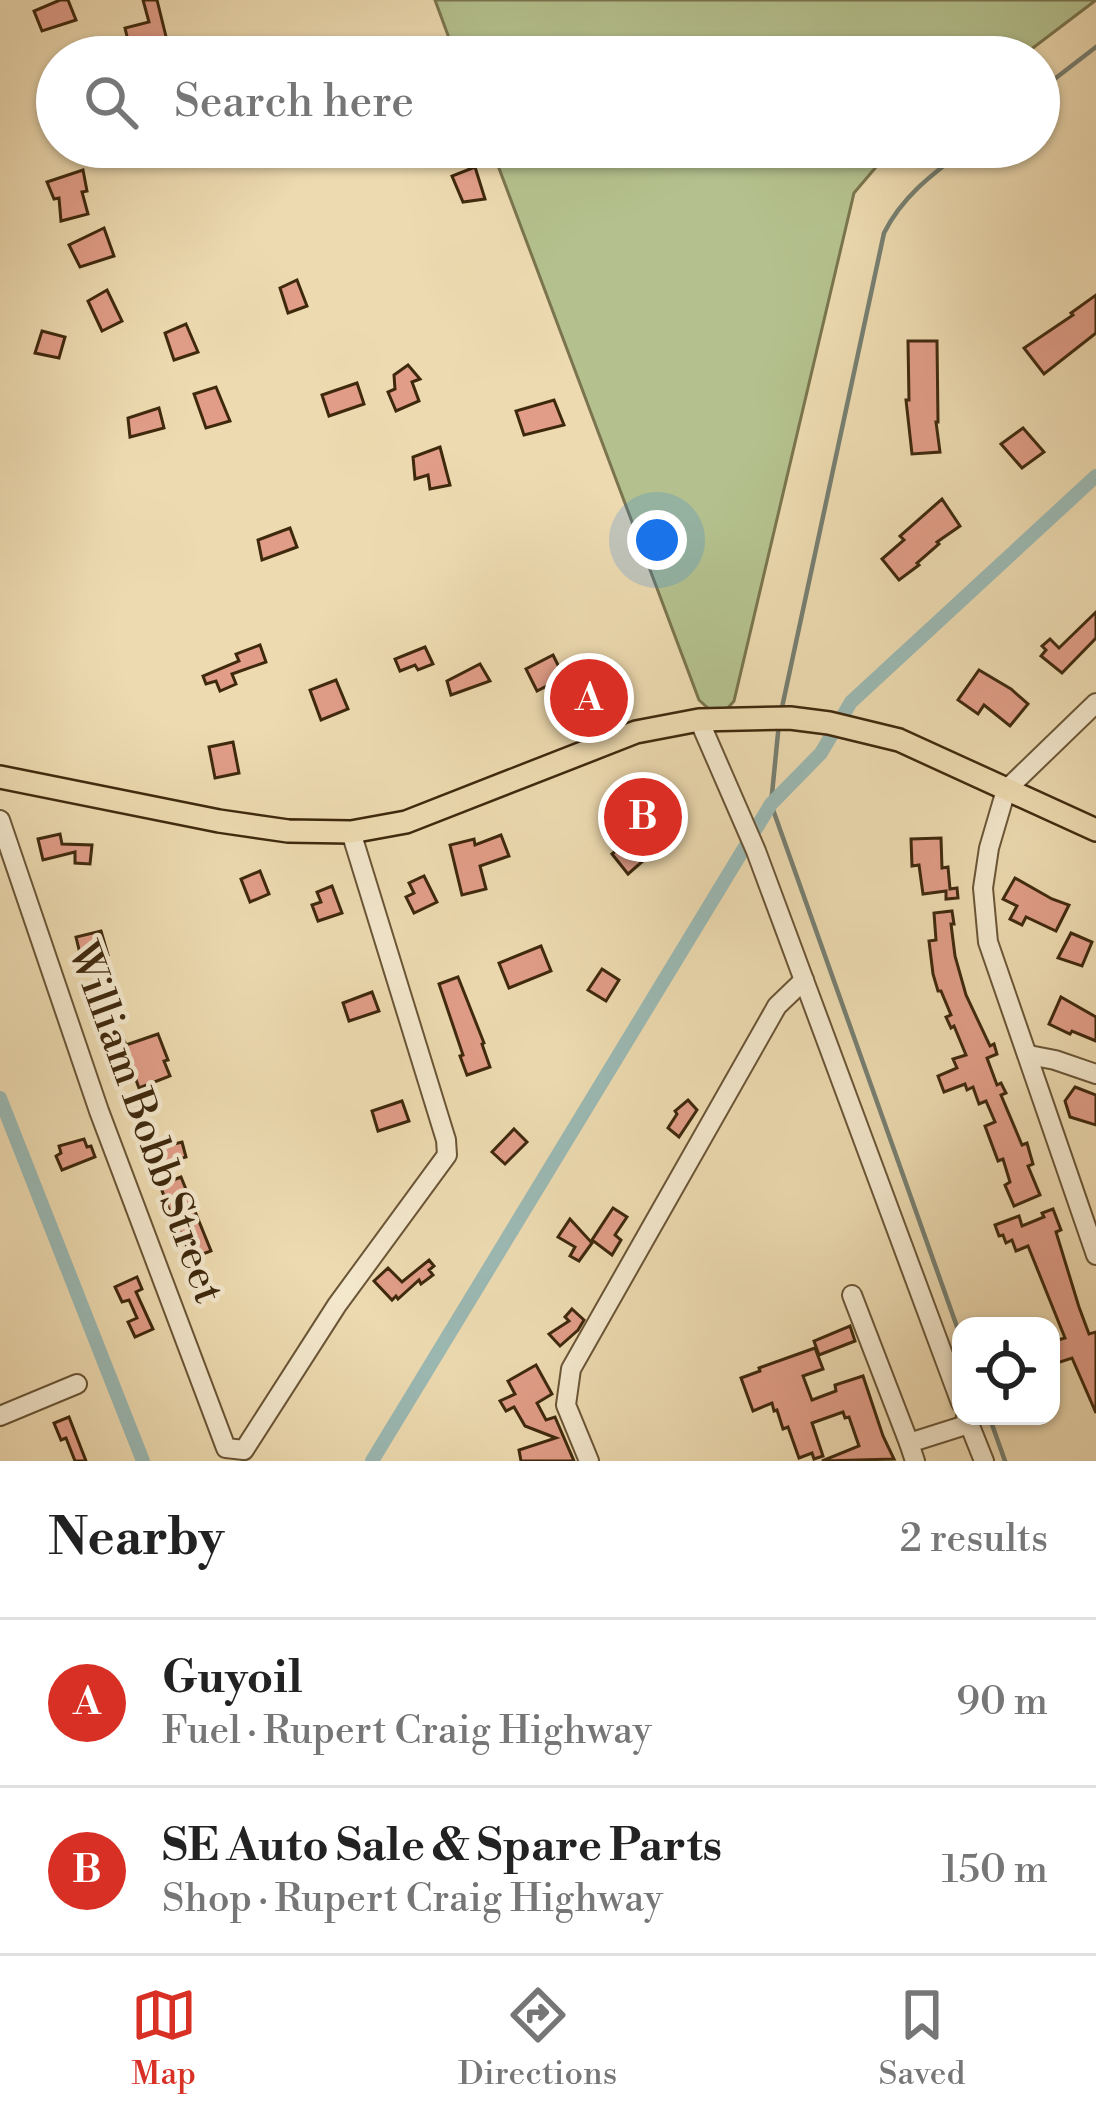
<!DOCTYPE html>
<meta charset="utf-8">
<style>
:root{--surface:#fff;--page:#f6f6f6;--text:#222;--muted:#767676;--line:#e0e0e0;--accent:#d93025}
body{margin:0;font-family:"Libre Bodoni",serif;background:var(--page);color:var(--text)}
.controls{position:absolute;right:36px;bottom:36px;display:grid;overflow:hidden;border-radius:24px;box-shadow:0 3px 9px #0004}
.controls button{width:108px;height:108px;display:grid;place-items:center;padding:0;border:0;border-bottom:3px solid var(--line);background:var(--surface);color:var(--text);font:60px sans-serif}
.you{position:absolute;left:657px;top:540px;width:42px;height:42px;margin:-30px;border:9px solid #fff;border-radius:50%;background:#1a73e8;box-shadow:0 0 0 18px #1a73e833}
.badge{display:grid;place-items:center;width:78px;height:78px;border-radius:50%;background:var(--accent);color:#fff;font-size:39px;font-weight:700}
.pin{position:absolute;translate:-50% -50%;border:6px solid #fff;box-shadow:0 3px 12px #0006}
.list{margin:0;padding:0;list-style:none}
h2{display:flex;justify-content:space-between;align-items:center;height:156px;margin:0;padding:0 48px;font-size:51px}
h2 small{font-size:39px;font-weight:400;color:var(--muted)}
.list li{display:grid;grid-template-columns:78px 1fr auto;gap:36px;align-items:center;box-sizing:border-box;height:168px;padding:0 48px;border-top:3px solid var(--line)}
.list b{display:block;font-size:45px;white-space:nowrap}
.list p{margin:0;font-size:39px;white-space:nowrap;color:var(--muted)}
.list em{font-size:39px;font-style:normal;color:var(--muted)}
.icon{flex:none;width:66px;height:66px;fill:none;stroke:currentColor;stroke-width:2;stroke-linecap:round;stroke-linejoin:round}
.map{position:relative;flex:none;width:1096px;height:1461px;overflow:hidden}
.search{position:absolute;background:var(--surface);box-shadow:0 3px 9px #0004;left:36px;right:36px;top:36px;height:132px;display:flex;align-items:center;gap:30px;box-sizing:border-box;padding:0 42px;border-radius:66px;color:var(--muted);font-size:45px}
.sheet{height:492px;background:var(--surface)}
nav{display:flex;justify-content:space-around;align-items:center;box-sizing:border-box;height:168px;border-top:3px solid var(--line);background:var(--surface);font-size:33px;color:var(--muted)}
nav a{display:grid;justify-items:center;gap:6px}
nav .on{color:var(--accent)}
.map>svg:first-child{display:block}
.green{fill:#b4c18e;stroke:#7a754e;stroke-width:3}
.lines{fill:none;stroke-linecap:round;stroke-linejoin:round}
.stream{stroke:#767f71;stroke-width:4.5}
.canal{stroke:#9bb9b3;stroke-width:14}
.building{fill:#e19d88;stroke:#3f290d;stroke-width:3}
.minor-casing{stroke:#6a5536;stroke-width:22}
.major-casing{stroke:#3f290d;stroke-width:26}
.minor{stroke:#f3e7cc;stroke-width:18}
.major{stroke:#eddab0;stroke-width:21}
.labels{text-anchor:middle;dominant-baseline:central;stroke-width:9;stroke-linejoin:round;paint-order:stroke}
.street-label{font-size:42px;fill:#3f290d;stroke:#f3e7cc}
</style>
<div class="map">
<svg width="1096" height="1461" viewBox="0 0 1096 1461">
<rect width="100%" height="100%" fill="#eddab0"/>
<filter id="stains"><feTurbulence type="fractalNoise" baseFrequency=".00167" numOctaves="4"/><feColorMatrix values="0 0 0 0 .2 0 0 0 0 .09 0 0 0 0 .02 0 0 0 .5 -.17"/></filter>
<radialGradient id="worn" r=".72"><stop offset=".6" stop-color="#630" stop-opacity="0"/><stop offset="1" stop-color="#630" stop-opacity=".3"/></radialGradient>
<g class="green">
<polygon points="435,0 1096,0 1021,57 456,57"/>
<polygon points="491,147 902,147 876,167 854,193 734,701 726,710 709,709 699,700"/>
</g>
<g class="lines">
<g class="stream">
<polyline points="1039,91 1096,47"/>
<path d="M781,712L884,233C903,195 934,173 968,147"/>
<polyline points="779,723 771,804 961,1338"/>
<polyline points="989,1416 1005,1461"/>
</g>
<g class="canal">
<polyline points="0,1098 143,1461"/>
<polyline points="372,1461 771,804 821,753 851,702 1096,476"/>
</g>
</g>
<g class="building">
<polygon points="60,0 68,0 76,20 42,31 34,11"/>
<polygon points="143,0 157,0 171,57 132,57 125,28 149,22"/>
<polygon points="475,167 485,199 463,202 452,176"/>
<polygon points="83,170 87,191 82,192 88,214 61,221 59,198 54,199 47,182"/>
<polygon points="104,228 114,256 80,267 69,245"/>
<polygon points="297,280 307,306 288,313 280,288"/>
<polygon points="107,290 122,321 102,331 88,301"/>
<polygon points="1096,295 1096,333 1044,374 1024,348 1073,315 1071,313"/>
<polygon points="186,324 198,352 174,360 165,333"/>
<polygon points="42,331 65,337 59,358 35,353"/>
<polygon points="908,341 937,341 938,422 936,422 940,452 912,454 906,400 909,400"/>
<polygon points="408,365 420,379 412,382 419,401 396,411 388,392 395,389 394,375"/>
<polygon points="357,383 364,404 329,416 322,395"/>
<polygon points="216,387 230,421 206,428 194,394"/>
<polygon points="554,400 564,425 524,435 516,411"/>
<polygon points="159,408 164,428 130,437 128,418"/>
<polygon points="1023,428 1044,452 1022,468 1001,444"/>
<polygon points="440,447 450,485 430,489 428,475 415,479 413,457"/>
<polygon points="942,499 960,526 937,542 939,544 917,563 919,565 899,580 882,559 904,540 900,536"/>
<polygon points="290,528 297,547 262,560 258,540"/>
<polygon points="1096,612 1096,638 1062,673 1041,656 1046,650 1042,646 1050,639 1059,648"/>
<polygon points="260,645 266,662 232,674 236,684 220,691 216,681 206,684 203,676 239,661 236,654"/>
<polygon points="425,647 433,664 418,670 415,665 400,671 395,659"/>
<polygon points="553,655 564,677 537,691 526,669"/>
<polygon points="480,664 490,681 451,695 447,681"/>
<polygon points="596,668 602,683 593,687 599,703 585,709 572,677"/>
<polygon points="979,670 1011,689 1028,704 1010,726 984,705 978,714 958,700"/>
<polygon points="336,680 348,709 321,720 310,690"/>
<polygon points="233,742 239,773 215,778 209,747"/>
<polygon points="640,786 647,797 667,786 672,794 675,792 683,806 660,820 674,843 653,856 652,853 628,874 612,854 638,832 614,796"/>
<polygon points="60,834 62,844 92,845 90,864 75,863 75,852 43,860 38,839"/>
<polygon points="501,835 509,856 480,866 486,889 462,895 450,845 474,839 475,845"/>
<polygon points="941,838 942,868 948,867 950,889 957,888 958,898 946,899 946,891 923,894 919,865 912,866 911,839"/>
<polygon points="260,871 269,894 250,902 241,879"/>
<polygon points="424,876 437,902 414,913 406,897 414,893 409,883"/>
<polygon points="1015,878 1052,899 1069,905 1056,931 1026,917 1022,925 1010,919 1017,906 1003,899"/>
<polygon points="332,886 342,913 318,921 312,905 321,902 317,892"/>
<polygon points="952,911 954,924 951,924 955,956 966,995 990,1046 994,1044 997,1054 987,1058 997,1085 1001,1083 1006,1093 1001,1095 1022,1145 1027,1143 1033,1164 1028,1166 1040,1195 1014,1206 1005,1185 1010,1182 1003,1159 998,1161 985,1126 995,1122 986,1101 979,1104 973,1087 967,1090 965,1084 944,1092 938,1076 957,1068 953,1059 966,1055 954,1026 951,1028 946,1017 951,1015 941,991 938,991 933,974 929,941 936,940 934,913"/>
<polygon points="101,931 108,955 82,962 76,937"/>
<polygon points="1071,933 1092,942 1082,966 1058,958"/>
<polygon points="541,946 551,971 509,988 499,963"/>
<polygon points="602,969 619,980 606,1001 588,990"/>
<polygon points="458,977 484,1043 482,1044 490,1067 467,1075 460,1056 463,1055 439,984"/>
<polygon points="372,992 379,1011 349,1021 343,1003"/>
<polygon points="1061,997 1096,1017 1096,1041 1072,1031 1070,1034 1049,1024"/>
<polygon points="158,1034 168,1060 164,1061 170,1076 139,1088 127,1055 110,1061 105,1047 124,1040 126,1045"/>
<polygon points="1075,1087 1096,1095 1096,1125 1070,1117 1065,1101"/>
<polygon points="688,1100 697,1110 679,1137 668,1128 677,1114 675,1111"/>
<polygon points="402,1101 409,1121 378,1131 372,1111"/>
<polygon points="514,1129 527,1142 505,1164 492,1152"/>
<polygon points="84,1139 87,1147 91,1146 95,1157 62,1170 56,1156 61,1153 59,1146"/>
<polygon points="182,1142 186,1157 158,1165 154,1149"/>
<polygon points="181,1177 211,1251 192,1258 181,1233 178,1234 160,1185"/>
<polygon points="613,1208 627,1217 615,1235 621,1240 612,1255 592,1240"/>
<polygon points="1053,1209 1061,1230 1056,1232 1079,1307 1089,1334 1096,1332 1096,1413 1072,1358 1051,1365 1051,1342 1065,1338 1028,1246 1016,1251 1012,1240 1006,1243 1003,1235 999,1236 995,1225 1019,1216 1022,1226 1044,1217 1042,1213"/>
<polygon points="570,1219 592,1243 579,1261 570,1256 575,1247 558,1237"/>
<polygon points="429,1260 434,1266 429,1270 433,1275 421,1284 419,1280 398,1299 396,1296 392,1300 374,1281 388,1268 402,1282"/>
<polygon points="137,1277 142,1289 136,1292 153,1329 135,1337 128,1322 137,1318 129,1300 122,1302 115,1287"/>
<polygon points="572,1309 584,1320 578,1330 560,1346 549,1334 569,1321 565,1317"/>
<polygon points="850,1326 855,1341 819,1355 814,1341"/>
<polygon points="815,1348 823,1369 803,1376 812,1400 836,1391 835,1385 863,1376 883,1436 894,1459 822,1461 859,1446 849,1417 845,1418 843,1412 812,1423 823,1456 814,1459 812,1453 799,1458 788,1427 783,1429 777,1410 774,1411 772,1403 753,1411 741,1378 760,1371 759,1368"/>
<polygon points="536,1365 552,1394 537,1403 546,1420 555,1417 574,1461 521,1461 519,1450 556,1438 525,1426 514,1407 506,1411 500,1401 515,1394 508,1381"/>
<polygon points="69,1417 86,1461 75,1461 66,1438 61,1440 54,1423"/>
</g>
<g class="lines">
<defs>
<g id="minor">
<polyline points="1096,703 1006,790 989,848 983,888 988,942 1096,1255"/>
<polyline points="699,720 756,851 961,1403"/>
<polyline points="0,820 99,1111 226,1448 244,1450 337,1305 447,1155 446,1140 351,832"/>
<polyline points="1029,1055 1055,1060 1096,1074"/>
<polyline points="852,1295 909,1443"/>
<polyline points="0,1416 77,1384"/>
<polyline points="966,1416 984,1461"/>
<polyline points="589,1461 566,1405 571,1369 777,1006 804,980"/>
<polyline points="915,1461 909,1443 969,1424"/>
</g>
<polyline id="major" points="0,777 219,821 288,831 351,832 406,822 636,732 699,720 790,718 829,723 899,740 1096,830"/>
</defs>
<use href="#minor" class="minor-casing"/>
<use href="#major" class="major-casing"/>
<use href="#minor" class="minor"/>
<use href="#major" class="major"/>
</g>
<g class="labels">
<g class="street-label">
<text transform="translate(145 1123) rotate(70)">William Bobb Street</text>
</g>
</g>
<rect width="100%" height="100%" filter="url(#stains)"/>
<rect width="100%" height="100%" fill="url(#worn)"/>
</svg>
<div class="controls">
<button><svg class="icon" aria-label="locate" viewBox="0 0 24 24"><circle cx="12" cy="12" r="6"/><path d="M12 2v4M12 18v4M2 12h4M18 12h4"/></svg></button>
</div>
<div class="you"></div>
<div class="pin badge" style="left:589px;top:698px">A</div>
<div class="pin badge" style="left:643px;top:817px">B</div>
<div class="search"><svg class="icon" aria-label="search" viewBox="0 0 24 24"><circle cx="10" cy="10" r="6"/><path d="M15 15l6 6"/></svg>Search here</div>
</div>
<section class="sheet">
<h2>Nearby<small>2 results</small></h2>
<ul class="list">
<li><span class="badge">A</span><div><b>Guyoil</b><p>Fuel · Rupert Craig Highway</p></div><em>90 m</em></li>
<li><span class="badge">B</span><div><b>SE Auto Sale &amp; Spare Parts</b><p>Shop · Rupert Craig Highway</p></div><em>150 m</em></li>
</ul>
</section>
<nav>
<a class="on"><svg class="icon" aria-label="map" viewBox="0 0 24 24"><path d="M3 6l6-2 6 2 6-2v14l-6 2-6-2-6 2zM9 4v14M15 6v14"/></svg>Map</a>
<a><svg class="icon" aria-label="directions" viewBox="0 0 24 24"><path d="M12 3l9 9-9 9-9-9zM9 14v-3h6M13 9l2 2-2 2"/></svg>Directions</a>
<a><svg class="icon" aria-label="saved" viewBox="0 0 24 24"><path d="M7 4h10v16l-5-4-5 4z"/></svg>Saved</a>
</nav>
